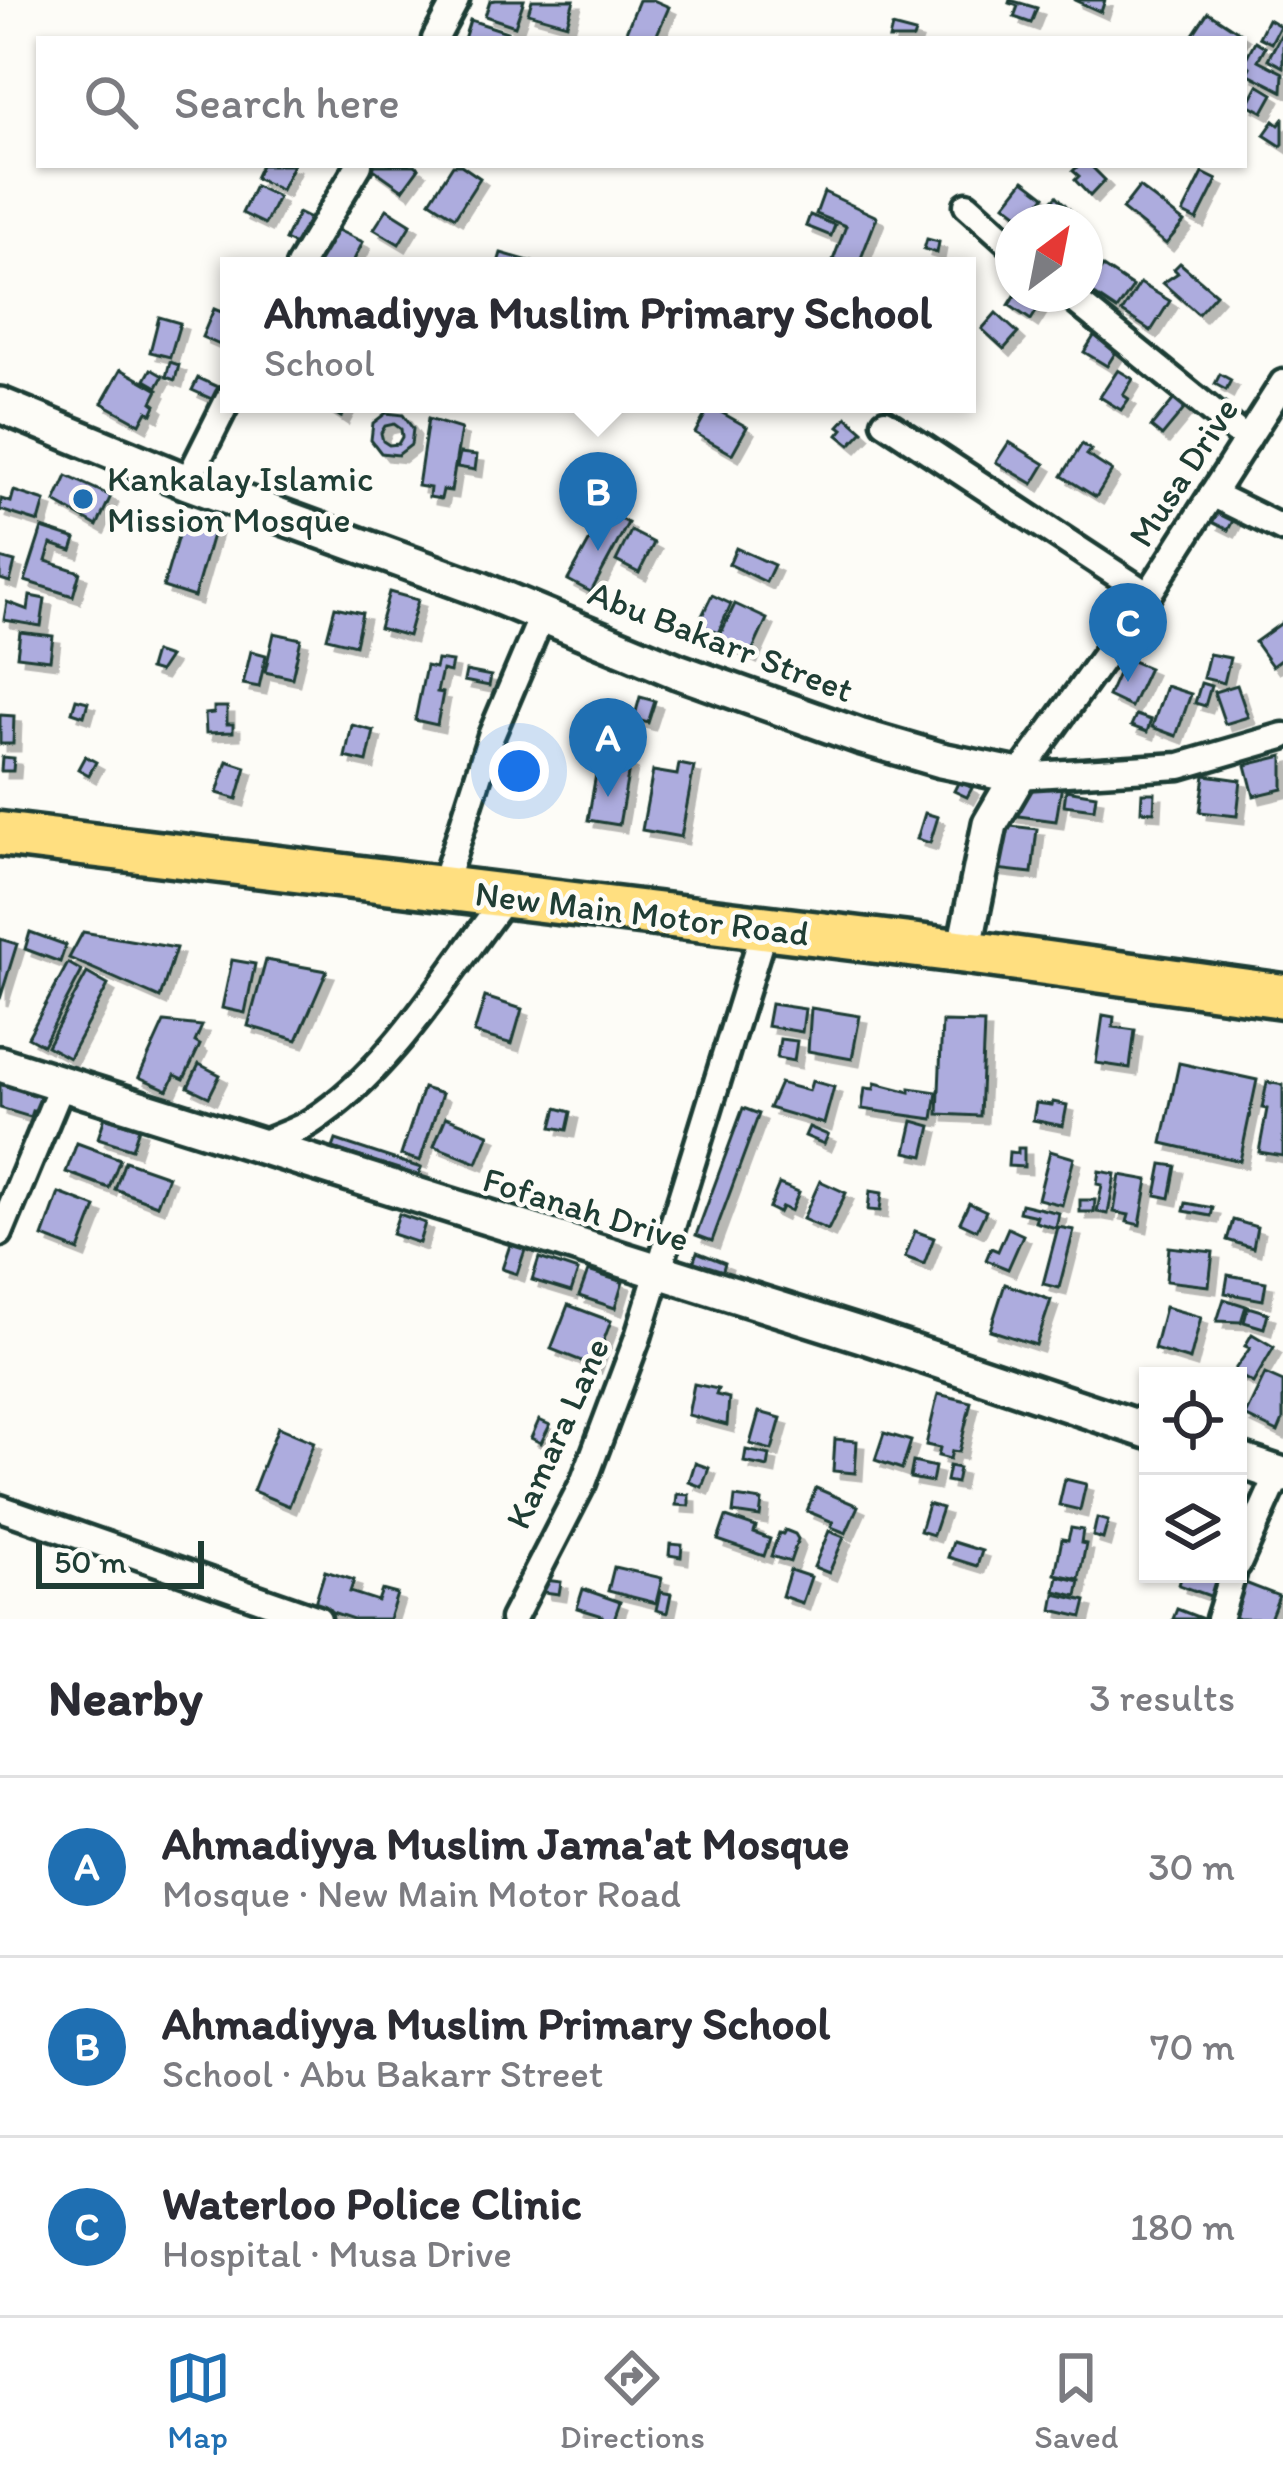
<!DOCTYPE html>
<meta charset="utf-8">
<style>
:root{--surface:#fff;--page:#f2f2f3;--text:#2b2b33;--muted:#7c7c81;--line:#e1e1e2;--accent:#1f6fb2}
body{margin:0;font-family:Itim,sans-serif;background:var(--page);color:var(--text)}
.controls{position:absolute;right:36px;bottom:36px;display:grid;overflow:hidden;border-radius:0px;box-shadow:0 3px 9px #0004}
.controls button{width:108px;height:108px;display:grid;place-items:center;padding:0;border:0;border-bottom:3px solid var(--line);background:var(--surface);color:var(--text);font:60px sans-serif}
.compass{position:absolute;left:995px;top:204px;width:108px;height:108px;border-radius:50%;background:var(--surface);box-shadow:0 3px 9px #0004;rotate:32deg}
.scale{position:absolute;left:36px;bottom:30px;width:168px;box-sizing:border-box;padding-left:12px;border:6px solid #1f3d34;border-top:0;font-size:33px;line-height:42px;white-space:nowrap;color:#1f3d34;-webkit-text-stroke:9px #fdfcf7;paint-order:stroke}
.you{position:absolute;left:519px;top:771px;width:42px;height:42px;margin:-30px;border:9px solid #fff;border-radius:50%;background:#1a73e8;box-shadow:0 0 0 18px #1a73e833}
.badge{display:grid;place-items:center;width:78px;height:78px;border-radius:50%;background:var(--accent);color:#fff;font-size:39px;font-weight:700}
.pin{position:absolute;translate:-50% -99px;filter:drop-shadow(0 3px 6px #0008)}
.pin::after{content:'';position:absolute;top:63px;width:42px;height:36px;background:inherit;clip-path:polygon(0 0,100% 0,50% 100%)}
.popup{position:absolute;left:220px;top:257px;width:756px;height:156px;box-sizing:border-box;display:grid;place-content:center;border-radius:0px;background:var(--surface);filter:drop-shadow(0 3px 9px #0005);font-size:39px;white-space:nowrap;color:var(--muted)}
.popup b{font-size:45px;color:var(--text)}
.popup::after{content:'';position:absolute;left:50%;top:100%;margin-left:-24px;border:24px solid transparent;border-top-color:var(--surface)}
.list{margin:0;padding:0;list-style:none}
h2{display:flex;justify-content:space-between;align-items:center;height:156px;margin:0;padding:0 48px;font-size:51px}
h2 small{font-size:39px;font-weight:400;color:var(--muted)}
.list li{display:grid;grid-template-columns:78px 1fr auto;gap:36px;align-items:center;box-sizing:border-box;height:180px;padding:0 48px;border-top:3px solid var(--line)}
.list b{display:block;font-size:45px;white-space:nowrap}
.list p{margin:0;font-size:39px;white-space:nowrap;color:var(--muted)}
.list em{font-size:39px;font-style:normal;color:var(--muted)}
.icon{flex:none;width:66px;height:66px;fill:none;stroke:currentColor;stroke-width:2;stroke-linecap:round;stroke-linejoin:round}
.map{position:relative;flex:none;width:1283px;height:1619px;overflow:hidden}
.search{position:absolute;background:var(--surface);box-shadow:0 3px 9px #0004;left:36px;right:36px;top:36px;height:132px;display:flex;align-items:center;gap:30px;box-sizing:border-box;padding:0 42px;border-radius:0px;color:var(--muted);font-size:45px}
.sheet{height:696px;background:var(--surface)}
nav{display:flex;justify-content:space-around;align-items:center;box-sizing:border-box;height:168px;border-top:3px solid var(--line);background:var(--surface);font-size:33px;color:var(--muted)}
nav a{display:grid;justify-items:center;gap:6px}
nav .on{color:var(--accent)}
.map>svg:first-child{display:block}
.building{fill:#adacde;stroke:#1f3d34;stroke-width:3;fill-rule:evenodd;filter:url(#shadow)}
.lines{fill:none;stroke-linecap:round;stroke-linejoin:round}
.street-casing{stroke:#1f3d34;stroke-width:33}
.secondary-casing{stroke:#1f3d34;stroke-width:42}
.highway-casing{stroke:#1f3d34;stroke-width:51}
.street{stroke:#fdfcf7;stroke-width:24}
.secondary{stroke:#fdfcf7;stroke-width:33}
.highway{stroke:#ffdf80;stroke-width:42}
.poi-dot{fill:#1f6fb2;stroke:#fdfcf7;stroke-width:4.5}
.labels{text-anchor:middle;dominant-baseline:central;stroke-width:9;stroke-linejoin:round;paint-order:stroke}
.street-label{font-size:36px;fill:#1f3d34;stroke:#fdfcf7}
.poi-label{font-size:36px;fill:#1f3d34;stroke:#fdfcf7;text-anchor:start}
</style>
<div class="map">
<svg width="1283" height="1619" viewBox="0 0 1283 1619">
<defs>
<filter id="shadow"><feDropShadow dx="7" dy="7" stdDeviation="0" flood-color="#0004"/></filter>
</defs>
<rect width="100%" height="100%" fill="#fdfcf7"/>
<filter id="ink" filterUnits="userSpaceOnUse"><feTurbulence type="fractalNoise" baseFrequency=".00833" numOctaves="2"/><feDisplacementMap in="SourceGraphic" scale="24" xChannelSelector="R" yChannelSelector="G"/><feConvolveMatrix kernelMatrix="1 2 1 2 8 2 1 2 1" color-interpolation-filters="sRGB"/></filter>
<g filter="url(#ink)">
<g class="building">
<polygon points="495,0 524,0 515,26 485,16 490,1"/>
<polygon points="532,0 574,0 567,24 528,13"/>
<polygon points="639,0 653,0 669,7 655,39 623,39"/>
<polygon points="1010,0 1037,8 1031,23 1014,17 1018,6 1009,3"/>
<polygon points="1074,0 1105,0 1101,12"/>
<polygon points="1208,12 1242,34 1239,39 1192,36"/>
<polygon points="1268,19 1280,26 1271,43 1259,37"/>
<polygon points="470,20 507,32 505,39 464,39"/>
<polygon points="892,27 915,33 913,39 889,39"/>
<polygon points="1283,31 1283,67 1268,59"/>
<polygon points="1255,41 1265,47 1258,60 1283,73 1282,91 1247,73 1250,67 1244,62"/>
<polygon points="1258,85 1273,94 1263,112 1248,104"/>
<polygon points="1283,120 1283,144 1281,146 1264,135 1274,121 1279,125"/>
<polygon points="261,165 293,165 281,190 255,178"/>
<polygon points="375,165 415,165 419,168 403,190 372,168"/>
<polygon points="453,165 461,165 480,178 455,217 430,201"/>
<polygon points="1079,165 1090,165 1105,180 1090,196 1075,180 1079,176 1073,171"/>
<polygon points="1203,173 1217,180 1197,220 1183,213"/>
<polygon points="1024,180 1045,196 1026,220 1005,204"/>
<polygon points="255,186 278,197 265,224 242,213"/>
<polygon points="1139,187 1184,222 1166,244 1122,209"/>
<polygon points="824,192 877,217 858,266 833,260 846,226 816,214"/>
<polygon points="1057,196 1081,222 1061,222 1047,206"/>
<polygon points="387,209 411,224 399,244 374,229"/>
<polygon points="298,213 314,221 300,247 285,240"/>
<polygon points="810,215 835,225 831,236 806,226"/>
<polygon points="333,228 363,242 351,266 315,266"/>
<polygon points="927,239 939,242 937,253 924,249"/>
<polygon points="501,253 536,263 535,266 497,266"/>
<polygon points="1180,263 1216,294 1198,314 1163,283 1178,273 1174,269"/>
<polygon points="1103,267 1133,287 1117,310 1087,290"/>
<polygon points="1140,283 1170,301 1151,331 1122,312"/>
<polygon points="1016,294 1047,294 1031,320 1009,305"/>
<polygon points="214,309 229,315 229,349 202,337"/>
<polygon points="996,313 1018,333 1004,349 982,329"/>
<polygon points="159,317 180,323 170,357 150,352"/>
<polygon points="1096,333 1119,347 1107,366 1084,352"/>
<polygon points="170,362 179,365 175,380 166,377"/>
<polygon points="121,369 158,390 152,402 156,405 152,414 147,411 140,424 102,403"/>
<polygon points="151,369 163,376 157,387 145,380"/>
<polygon points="1118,370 1133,379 1123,395 1129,399 1121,410 1100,397"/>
<polygon points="1220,374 1231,380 1226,390 1215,384"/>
<polygon points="198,378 227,391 221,403 192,390"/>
<polygon points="1175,398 1186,407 1162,436 1151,427"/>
<polygon points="329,404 348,404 341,417 326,407"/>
<polygon points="710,406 747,427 732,454 695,433"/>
<path d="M386,413L403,415L413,429L411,445L398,455L381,453L371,440L373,423ZM394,424L401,429L402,437L398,444L389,445L383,441L381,433L385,426Z"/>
<polygon points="847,417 863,431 850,445 838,435 843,429 839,426"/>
<polygon points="428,419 461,429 451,491 443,490 441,499 429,497 430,488 418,486"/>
<polygon points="1009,442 1045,464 1033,484 996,462"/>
<polygon points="1082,444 1091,450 1087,455 1112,471 1096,497 1062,476"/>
<polygon points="460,453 477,455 475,470 457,467"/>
<polygon points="67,476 111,496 97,526 55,502"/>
<polygon points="14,491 45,501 39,522 0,510 1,499 11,502"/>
<polygon points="1218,509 1235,517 1228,530 1212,522"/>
<polygon points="606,511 628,523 591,592 568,580"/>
<polygon points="183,519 214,528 194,597 163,587"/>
<polygon points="42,528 76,539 72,551 51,544 46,561 80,572 73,596 25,581"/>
<polygon points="631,531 654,543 639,573 616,561"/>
<polygon points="736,548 774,565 766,582 729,564"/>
<polygon points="0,558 15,562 10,582 0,579"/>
<polygon points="389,592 418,600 408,636 379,628"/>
<polygon points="712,595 731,604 718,633 698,624"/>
<polygon points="30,596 45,599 41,626 4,620 7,602 28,610"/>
<polygon points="735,604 767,619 750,656 717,641"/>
<polygon points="335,607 362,613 355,645 327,638"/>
<polygon points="1283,622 1283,658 1272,666 1255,642"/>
<polygon points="20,632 53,636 50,660 17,656"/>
<polygon points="274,633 301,639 292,678 265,672"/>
<polygon points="251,651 266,655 259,687 243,684"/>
<polygon points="154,652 169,657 159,672 149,669"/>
<polygon points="1209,654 1230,658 1224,683 1203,678"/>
<polygon points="1125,658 1149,668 1131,707 1108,696"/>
<polygon points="437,660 452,662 450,672 442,670 437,692 443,693 437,725 415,720 426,666 435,668"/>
<polygon points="466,671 491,676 489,686 464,681"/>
<polygon points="1201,683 1211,686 1205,706 1195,703"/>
<polygon points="1237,685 1248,717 1225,724 1214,692"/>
<polygon points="1166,686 1191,694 1176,736 1152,727"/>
<polygon points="640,697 655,701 648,723 634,719"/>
<polygon points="76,699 88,702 84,716 72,712"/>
<polygon points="214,707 227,707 227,724 233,724 233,732 206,733 205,714 214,713"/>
<polygon points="0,715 14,716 13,744 0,744"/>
<polygon points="1136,715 1151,720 1147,732 1131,726"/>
<polygon points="352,725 374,731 367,762 345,757"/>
<polygon points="85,756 96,762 89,775 78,769"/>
<polygon points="1283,756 1283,789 1254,796 1246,765"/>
<polygon points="2,757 14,758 13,771 1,771"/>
<polygon points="603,758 630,763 619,825 588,820 596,774 600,775"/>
<polygon points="227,761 246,767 237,799 217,793"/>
<polygon points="679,764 694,767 681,837 642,830 653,771 677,775"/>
<polygon points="1205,775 1241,780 1237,816 1200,812"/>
<polygon points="959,781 972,788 967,797 954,791"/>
<polygon points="1062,785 1056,821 1011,815 1024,789"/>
<polygon points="1066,790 1096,795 1094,809 1064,805"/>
<polygon points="1142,793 1155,793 1154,812 1141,811"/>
<polygon points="925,813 938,817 930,843 917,839"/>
<polygon points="1001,825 1037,829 1032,873 996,869"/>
<polygon points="30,932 66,945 60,962 25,949"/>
<polygon points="83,932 176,948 160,998 69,958"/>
<polygon points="0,939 17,944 0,999"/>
<polygon points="232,960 255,964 245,1013 222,1008"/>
<polygon points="266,960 327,971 297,1040 248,1026"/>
<polygon points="68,963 82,971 43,1045 28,1037"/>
<polygon points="87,973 108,985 69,1058 47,1046"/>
<polygon points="485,997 522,1009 512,1044 474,1033"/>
<polygon points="771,1004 805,1009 802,1032 767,1026"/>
<polygon points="811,1008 860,1016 852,1059 808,1051"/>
<polygon points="1103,1015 1114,1017 1113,1027 1135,1030 1130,1068 1096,1063"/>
<polygon points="164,1022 202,1026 195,1042 200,1045 184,1079 175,1075 168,1090 139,1077"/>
<polygon points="942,1022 984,1023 980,1116 938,1114"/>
<polygon points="780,1039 797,1041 794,1061 777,1058"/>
<polygon points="1179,1063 1257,1080 1240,1161 1162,1143"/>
<polygon points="199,1064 220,1075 209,1097 188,1087"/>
<polygon points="0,1079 38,1090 36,1095 43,1097 38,1113 32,1111 30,1117 0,1108"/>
<polygon points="812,1081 834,1087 824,1124 769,1108 780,1083 809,1091"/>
<polygon points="1267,1082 1283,1085 1283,1156 1259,1152 1267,1109 1262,1108"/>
<polygon points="875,1083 910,1092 910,1088 937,1092 933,1119 862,1109 865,1088 874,1089"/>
<polygon points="423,1088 442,1094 420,1161 401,1155"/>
<polygon points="1053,1102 1067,1105 1063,1126 1033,1120 1036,1103 1052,1105"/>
<polygon points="557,1108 571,1112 567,1130 552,1127"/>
<polygon points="743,1108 759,1114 712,1241 696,1235"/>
<polygon points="105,1117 139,1128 132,1149 98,1138"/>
<polygon points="446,1117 489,1134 477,1163 434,1146"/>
<polygon points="913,1121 931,1126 924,1156 906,1152"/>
<polygon points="809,1127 828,1135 824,1144 805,1136"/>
<polygon points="336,1140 421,1168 418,1176 333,1148"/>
<polygon points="77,1143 120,1159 109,1188 66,1172"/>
<polygon points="1018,1148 1024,1148 1024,1167 1008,1166 1009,1152 1018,1153"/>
<polygon points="1050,1151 1074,1158 1062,1205 1038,1199"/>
<polygon points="125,1161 168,1176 157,1205 115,1189"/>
<polygon points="1162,1164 1176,1166 1170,1198 1156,1195"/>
<polygon points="1099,1171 1115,1174 1108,1214 1097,1212 1102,1185 1097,1184"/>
<polygon points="1120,1175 1148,1180 1140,1225 1127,1222 1129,1215 1114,1212"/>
<polygon points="820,1181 846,1193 828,1230 803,1219"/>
<polygon points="779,1184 799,1192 791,1211 782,1207 779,1213 769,1208"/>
<polygon points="870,1191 882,1193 880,1211 868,1210"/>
<polygon points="59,1193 96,1207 79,1251 43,1237"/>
<polygon points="1080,1200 1095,1200 1094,1212 1080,1212"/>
<polygon points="969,1203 986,1211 977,1230 960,1222"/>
<polygon points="1186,1203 1213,1208 1211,1216 1184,1211"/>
<polygon points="1021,1204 1059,1213 1056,1228 1035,1222 1037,1216 1019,1212"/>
<polygon points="399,1214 425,1223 419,1243 392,1234"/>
<polygon points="1233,1220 1257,1227 1253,1248 1227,1240"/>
<polygon points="1058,1227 1074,1230 1059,1288 1043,1284"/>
<polygon points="1008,1228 1023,1235 1008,1269 986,1260 991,1248 998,1251"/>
<polygon points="915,1231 934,1238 924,1264 905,1257"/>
<polygon points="511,1242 526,1247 517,1274 502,1269"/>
<polygon points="1169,1247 1213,1252 1209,1286 1166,1281"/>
<polygon points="697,1252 725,1263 722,1273 693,1263"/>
<polygon points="539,1258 578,1271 571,1292 532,1280"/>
<polygon points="588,1271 623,1282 615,1308 579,1296"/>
<polygon points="1228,1275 1266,1282 1263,1300 1225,1293"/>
<polygon points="1005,1284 1051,1300 1036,1345 990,1330"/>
<polygon points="1224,1299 1246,1306 1241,1322 1217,1321"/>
<polygon points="568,1305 611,1321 594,1366 551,1349"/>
<polygon points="1165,1307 1201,1317 1190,1360 1154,1349"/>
<polygon points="1248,1307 1268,1313 1264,1328 1244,1322"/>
<polygon points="1252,1334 1274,1347 1253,1383 1233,1372 1250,1348 1245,1346"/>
<polygon points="1265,1374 1283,1382 1283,1420 1278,1432 1245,1416"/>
<polygon points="694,1384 718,1389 716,1395 729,1398 727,1425 688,1415"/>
<polygon points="938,1394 971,1402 959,1452 952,1451 950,1459 938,1456 940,1448 926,1445"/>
<polygon points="759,1412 781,1418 772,1450 750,1444"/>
<polygon points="539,1420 550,1425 541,1443 531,1438"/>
<polygon points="278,1427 314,1442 289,1506 253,1491"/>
<polygon points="884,1433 911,1441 902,1469 875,1460"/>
<polygon points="835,1439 857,1441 855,1473 833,1471"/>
<polygon points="746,1450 770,1455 768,1467 744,1462"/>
<polygon points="913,1462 935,1467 932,1482 910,1478"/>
<polygon points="695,1463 709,1468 702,1487 689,1482"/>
<polygon points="949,1466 959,1468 956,1483 946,1481"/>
<polygon points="1065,1479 1086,1484 1080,1510 1059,1505"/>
<polygon points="816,1488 858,1506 846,1533 831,1527 833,1522 807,1511"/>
<polygon points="677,1494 689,1495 689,1506 676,1505"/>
<polygon points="735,1497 762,1501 760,1517 733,1513"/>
<polygon points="928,1504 942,1508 933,1535 920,1531"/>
<polygon points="726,1517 756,1527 754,1533 770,1539 764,1556 718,1540"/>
<polygon points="1097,1518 1108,1521 1103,1539 1093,1536"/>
<polygon points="1071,1528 1083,1530 1081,1543 1086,1544 1079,1579 1055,1574 1062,1539 1068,1540"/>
<polygon points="785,1530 795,1534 798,1539 790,1562 771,1556 779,1533 783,1534"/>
<polygon points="829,1531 844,1537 829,1573 814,1567"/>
<polygon points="953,1542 982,1551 977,1566 948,1557"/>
<polygon points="670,1544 682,1545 681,1557 669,1555"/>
<polygon points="614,1567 662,1578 656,1603 608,1591"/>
<polygon points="790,1570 811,1577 802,1603 782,1596"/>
<polygon points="325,1571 354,1580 350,1592 378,1601 382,1590 397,1594 389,1619 353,1619 314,1606"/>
<polygon points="1182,1574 1201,1574 1219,1580 1213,1597 1179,1585"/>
<polygon points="1058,1576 1080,1581 1077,1596 1055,1591"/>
<polygon points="545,1580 561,1582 559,1594 544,1592"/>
<polygon points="1240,1581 1279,1596 1270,1619 1239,1619 1227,1614"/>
<polygon points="583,1589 620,1602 614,1619 602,1619 603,1616 577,1608"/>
<polygon points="660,1592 671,1594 667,1613 656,1610"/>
<polygon points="1055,1594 1086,1601 1082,1617 1052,1610"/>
<polygon points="1177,1609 1203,1619 1173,1619"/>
</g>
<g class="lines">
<defs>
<g id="street">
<polyline points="435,39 456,0"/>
<polyline points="967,205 1013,246"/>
<polyline points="299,266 359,165"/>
<polyline points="1067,294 1247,440"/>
<polyline points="885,422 1148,595"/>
<polyline points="187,482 229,398"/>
<polyline points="1212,494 1283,529"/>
<polyline points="1018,776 1148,595 1283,383"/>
<polyline points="1018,776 1180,766 1283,736"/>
<polyline points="448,871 491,736 542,616"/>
<path d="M261,1144C277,1137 297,1131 312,1121C390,1071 450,970 506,897"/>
<polyline points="0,1233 62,1084"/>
<polyline points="0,1508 318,1619"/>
<polyline points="1238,1564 1279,1473"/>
<polyline points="513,1619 583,1483 638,1337 765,927"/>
<polyline points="1219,1619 1233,1574"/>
</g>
<g id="secondary">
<polyline points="0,405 187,482 480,589 677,671 859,736 941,760 1018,776 990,824 968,932"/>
<polyline points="0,1064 862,1335 1148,1431"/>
<polyline points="1238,1460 1283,1475"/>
</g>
<polyline id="highway" points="0,834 967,952 1283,996"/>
</defs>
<use href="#street" class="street-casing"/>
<use href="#secondary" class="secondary-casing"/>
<use href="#highway" class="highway-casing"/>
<use href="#street" class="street"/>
<use href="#secondary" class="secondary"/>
<use href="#highway" class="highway"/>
</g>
</g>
<circle class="poi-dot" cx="83" cy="499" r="12"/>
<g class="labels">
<g class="street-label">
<text transform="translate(1183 472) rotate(-57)">Musa Drive</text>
<text transform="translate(721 641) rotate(21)">Abu Bakarr Street</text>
<text transform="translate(642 913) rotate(7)">New Main Motor Road</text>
<text transform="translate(586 1209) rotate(17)">Fofanah Drive</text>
<text transform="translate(557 1433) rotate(-66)">Kamara Lane</text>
</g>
<g class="poi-label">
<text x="107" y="478">Kankalay Islamic<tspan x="107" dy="41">Mission Mosque</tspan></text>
</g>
</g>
</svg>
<div class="controls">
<button><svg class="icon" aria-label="locate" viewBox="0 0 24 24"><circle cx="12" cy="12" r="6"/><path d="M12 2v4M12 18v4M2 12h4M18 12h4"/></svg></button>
<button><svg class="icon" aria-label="layers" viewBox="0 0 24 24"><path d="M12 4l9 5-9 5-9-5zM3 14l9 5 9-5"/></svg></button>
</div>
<svg class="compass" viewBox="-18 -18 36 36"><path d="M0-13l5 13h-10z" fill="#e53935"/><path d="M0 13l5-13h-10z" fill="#7c7c81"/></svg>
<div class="scale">50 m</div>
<div class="you"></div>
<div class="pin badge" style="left:608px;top:797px">A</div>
<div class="pin badge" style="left:598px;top:551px">B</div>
<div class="popup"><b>Ahmadiyya Muslim Primary School</b>School</div>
<div class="pin badge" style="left:1128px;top:682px">C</div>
<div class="search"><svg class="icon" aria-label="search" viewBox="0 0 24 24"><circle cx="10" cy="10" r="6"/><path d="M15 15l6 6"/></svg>Search here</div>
</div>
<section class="sheet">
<h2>Nearby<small>3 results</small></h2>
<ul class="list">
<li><span class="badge">A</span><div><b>Ahmadiyya Muslim Jama'at Mosque</b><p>Mosque · New Main Motor Road</p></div><em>30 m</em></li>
<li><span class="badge">B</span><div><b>Ahmadiyya Muslim Primary School</b><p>School · Abu Bakarr Street</p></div><em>70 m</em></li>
<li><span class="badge">C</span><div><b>Waterloo Police Clinic</b><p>Hospital · Musa Drive</p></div><em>180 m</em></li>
</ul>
</section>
<nav>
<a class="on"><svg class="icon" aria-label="map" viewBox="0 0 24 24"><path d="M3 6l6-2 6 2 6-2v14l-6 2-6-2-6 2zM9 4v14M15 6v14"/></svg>Map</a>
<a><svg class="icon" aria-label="directions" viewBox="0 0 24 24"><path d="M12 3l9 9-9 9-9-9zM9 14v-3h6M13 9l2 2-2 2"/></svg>Directions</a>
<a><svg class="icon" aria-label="saved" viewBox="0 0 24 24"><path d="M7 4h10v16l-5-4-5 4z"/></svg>Saved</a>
</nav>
